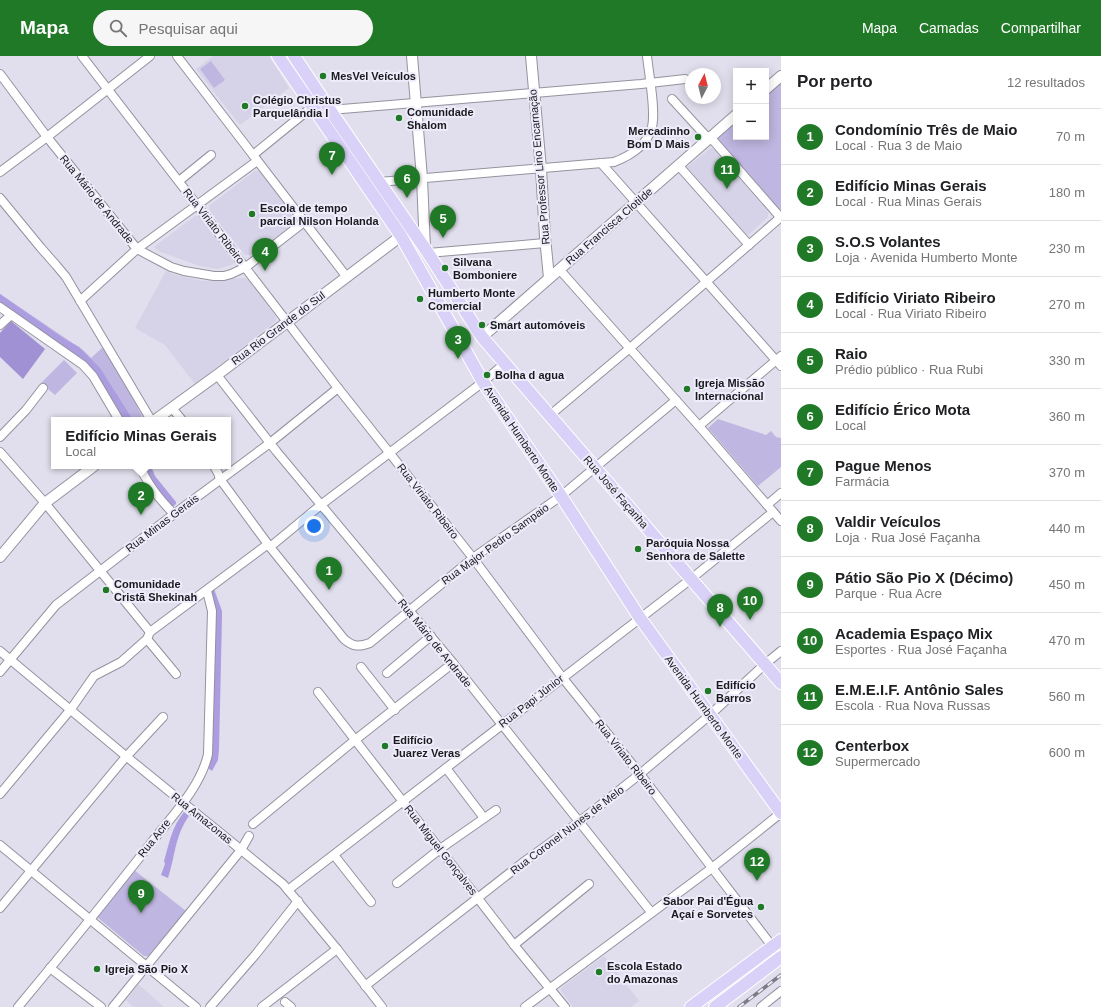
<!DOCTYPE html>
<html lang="pt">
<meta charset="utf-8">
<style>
:root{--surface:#fff;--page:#f6f6f6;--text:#202124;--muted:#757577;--line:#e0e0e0;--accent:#207927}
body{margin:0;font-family:Helvetica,sans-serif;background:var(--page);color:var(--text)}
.controls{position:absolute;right:12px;top:12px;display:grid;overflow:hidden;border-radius:0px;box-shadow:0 2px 10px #0003}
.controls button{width:36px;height:36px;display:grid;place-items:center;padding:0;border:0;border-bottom:1px solid var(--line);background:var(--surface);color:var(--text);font:20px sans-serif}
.compass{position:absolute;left:685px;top:12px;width:36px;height:36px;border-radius:50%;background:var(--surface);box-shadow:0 2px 10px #0003;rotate:7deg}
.you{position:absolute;left:314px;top:470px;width:14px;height:14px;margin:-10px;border:3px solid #fff;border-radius:50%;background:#1a73e8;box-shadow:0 0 0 6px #1a73e833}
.badge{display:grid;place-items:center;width:26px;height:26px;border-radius:50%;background:var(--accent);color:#fff;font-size:13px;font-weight:700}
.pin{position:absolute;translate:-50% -33px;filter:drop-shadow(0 1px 2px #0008)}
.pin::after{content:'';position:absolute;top:21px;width:14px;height:12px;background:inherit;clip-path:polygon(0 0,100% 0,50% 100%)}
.popup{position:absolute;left:51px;top:361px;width:180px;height:52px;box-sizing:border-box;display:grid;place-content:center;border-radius:0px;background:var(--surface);filter:drop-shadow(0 1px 3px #0005);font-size:13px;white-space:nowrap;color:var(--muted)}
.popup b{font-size:15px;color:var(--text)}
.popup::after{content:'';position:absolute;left:50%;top:100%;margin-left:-8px;border:8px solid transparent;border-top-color:var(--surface)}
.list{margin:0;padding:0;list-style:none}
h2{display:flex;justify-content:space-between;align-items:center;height:52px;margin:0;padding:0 16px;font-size:17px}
h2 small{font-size:13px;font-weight:400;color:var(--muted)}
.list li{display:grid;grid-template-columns:26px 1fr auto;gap:12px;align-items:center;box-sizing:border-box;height:56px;padding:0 16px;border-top:1px solid var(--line)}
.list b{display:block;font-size:15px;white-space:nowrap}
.list p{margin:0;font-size:13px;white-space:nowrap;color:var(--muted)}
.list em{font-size:13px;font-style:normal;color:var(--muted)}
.icon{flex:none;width:22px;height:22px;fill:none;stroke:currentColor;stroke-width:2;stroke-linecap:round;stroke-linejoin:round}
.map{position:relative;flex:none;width:781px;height:951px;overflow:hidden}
header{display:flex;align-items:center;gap:24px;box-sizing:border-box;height:56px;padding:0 20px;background:var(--accent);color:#fff}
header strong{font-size:19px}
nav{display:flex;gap:22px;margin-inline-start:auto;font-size:14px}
.search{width:280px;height:36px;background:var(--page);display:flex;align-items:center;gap:10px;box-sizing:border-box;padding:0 14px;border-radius:22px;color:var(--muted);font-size:15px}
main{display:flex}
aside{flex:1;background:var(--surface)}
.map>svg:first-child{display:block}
.built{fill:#d6d2e7}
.green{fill:#bfb6e1}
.forest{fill:#a091d4}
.water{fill:#ac9de0}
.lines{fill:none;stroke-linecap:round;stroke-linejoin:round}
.minor-casing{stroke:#94929e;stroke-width:10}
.tertiary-casing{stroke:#94929e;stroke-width:12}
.primary-casing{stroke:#fff;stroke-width:14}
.minor{stroke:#fff;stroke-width:8}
.tertiary{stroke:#fff;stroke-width:10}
.primary{stroke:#dad1f8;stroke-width:12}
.rail-casing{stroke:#7d7b85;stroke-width:3.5}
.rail{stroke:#eeecfa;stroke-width:2;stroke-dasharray:6;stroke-linecap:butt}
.poi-dot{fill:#207927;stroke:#eeecfa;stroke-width:1.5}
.labels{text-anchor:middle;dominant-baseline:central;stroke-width:4;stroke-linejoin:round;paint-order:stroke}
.poi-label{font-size:11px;font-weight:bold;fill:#1a191e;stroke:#eeecfa;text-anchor:start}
.street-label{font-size:11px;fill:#1a191e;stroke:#eeecfa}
</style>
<header>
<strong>Mapa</strong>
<div class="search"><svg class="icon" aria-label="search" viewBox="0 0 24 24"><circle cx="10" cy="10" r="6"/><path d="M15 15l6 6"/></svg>Pesquisar aqui</div>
<nav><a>Mapa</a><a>Camadas</a><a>Compartilhar</a></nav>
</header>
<main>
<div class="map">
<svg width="781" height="951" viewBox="0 0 781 951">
<rect width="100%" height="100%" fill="#e1dfed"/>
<g class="built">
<polygon points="213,0 269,0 289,32 240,69 196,13"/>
<polygon points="711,92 714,93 768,156 768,161 746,181 687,111"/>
<polygon points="255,115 259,115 295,162 295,167 251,199 245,199 209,154 210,149"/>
<polygon points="195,160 199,160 234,207 234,208 218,213 200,210 158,195 154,191"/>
<polygon points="166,215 173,218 202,225 243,222 248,223 276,261 276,265 195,328 165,289 135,272"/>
<polygon points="604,900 639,945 631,951 573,951 561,935 561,932"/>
<polygon points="138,928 164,951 133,951 126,944"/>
</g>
<g class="green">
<polygon points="211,5 225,24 214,32 200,13"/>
<polygon points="781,26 781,154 779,153 718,83 718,81 736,65 736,81 766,81 766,39"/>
<polygon points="0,238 83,294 91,302 103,291 123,323 144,364 119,364 90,317 0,251"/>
<polygon points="64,304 77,317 55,339 41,327"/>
<polygon points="718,363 766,379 771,375 776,381 781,382 781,411 758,430 708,372"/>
<polygon points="134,814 186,855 148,900 144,900 97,861"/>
</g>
<polygon class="forest" points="11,265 45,293 23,323 0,301 0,277"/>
<g class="water">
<polygon points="0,238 63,282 79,291 100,312 133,364 123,364 89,310 0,246"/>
<polygon points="144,410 151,410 155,420 176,446 176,448 171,452 151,426"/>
<polygon points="214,533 222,555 222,561 219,694 218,704 212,715 208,712 209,536"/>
<path d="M184,756L189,760C175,779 175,801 168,822L161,819L165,808L164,805C169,788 172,770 184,756Z"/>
</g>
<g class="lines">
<defs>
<g id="minor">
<polyline points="82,0 338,332 473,502 562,621 640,718 772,890"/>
<polyline points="177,0 346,220"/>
<polyline points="0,18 47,81 137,193 171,211 184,215 214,220 224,220 231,218 246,211 304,166"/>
<polyline points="672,43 705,79 711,82 781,162"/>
<polyline points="330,54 641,28 685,23"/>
<polyline points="253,99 312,51"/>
<polyline points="601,107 781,310"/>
<polyline points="679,110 749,189"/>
<polyline points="0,116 47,81 150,0"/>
<polyline points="179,125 211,99"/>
<path d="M379,126L614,106C630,100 647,89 652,71C656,55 649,19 647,0"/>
<polyline points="0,142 41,192 56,209 66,221 151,364"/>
<polyline points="428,197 545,187"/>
<polyline points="559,213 699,370 781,465"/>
<polyline points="80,245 137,193 257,105"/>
<polyline points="0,251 83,309 93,320 119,364"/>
<polyline points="0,269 11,259"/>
<polyline points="217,319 277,396 453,607 651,856"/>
<polyline points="172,352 182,364"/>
<polyline points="549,360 630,292 781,161"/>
<polyline points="699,370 781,300"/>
<polyline points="0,381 26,354 43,332"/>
<polyline points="0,396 45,447 150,576"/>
<path d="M140,410C147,428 160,444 174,458"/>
<path d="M214,410L218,417L220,423L270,491L344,583C353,591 359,591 370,587L473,502L561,440L676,344"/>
<polyline points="767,449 781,437"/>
<polyline points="270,491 322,448 483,326 504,308"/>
<polyline points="147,583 176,618"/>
<polyline points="0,595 127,701 283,828 337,893 382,951"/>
<polyline points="361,611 395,654"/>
<polyline points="0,616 56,549 174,458 270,387 338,332"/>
<polyline points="387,617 431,580"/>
<polyline points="318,636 514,889 565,951"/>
<polyline points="446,712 484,762"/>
<polyline points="0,738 71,653 94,620 121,606 147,583 150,576 268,488"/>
<polyline points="253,768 355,684 453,607"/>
<polyline points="0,789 196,951"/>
<polyline points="334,799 371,846"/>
<polyline points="397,827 440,793 496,754"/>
<polyline points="288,834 691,523 773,456"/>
<polyline points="0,852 124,703 163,661"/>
<polyline points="514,889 589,828"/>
<polyline points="50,912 101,951"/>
<polyline points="365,930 525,805 579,766 640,718 710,659 765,608 781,595"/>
<polyline points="285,946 291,951"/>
<path d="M18,951C63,897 107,843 151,787C171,761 201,731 208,698L212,555L207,535"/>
<polyline points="113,951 241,794 249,780"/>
<polyline points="210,951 256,898 298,845"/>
<polyline points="262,951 337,893"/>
<polyline points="525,951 712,812 781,757"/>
<polyline points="761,951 781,935"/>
</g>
<g id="tertiary">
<polyline points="412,0 422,122 425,193"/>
<polyline points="531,0 541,113 545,181 549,222"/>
<polyline points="766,33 781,20"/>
<polyline points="482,281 736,59"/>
<polyline points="155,364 217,319 401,180"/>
<polyline points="0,501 45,447 94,410"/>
</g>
<g id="primary">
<polyline points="278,0 401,180 483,326 561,440 640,562 781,757"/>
<polyline points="294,0 330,54 428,197 482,281 781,627"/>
<polyline points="691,951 781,884"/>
<polyline points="715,951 781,901"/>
</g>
</defs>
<use href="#minor" class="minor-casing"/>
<use href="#tertiary" class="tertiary-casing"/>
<use href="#primary" class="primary-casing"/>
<use href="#minor" class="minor"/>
<use href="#tertiary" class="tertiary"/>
<use href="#primary" class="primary"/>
<defs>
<polyline id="rail" points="739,951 781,919"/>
</defs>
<use href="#rail" class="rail-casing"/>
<use href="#rail" class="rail"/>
</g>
<g class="poi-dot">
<circle cx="323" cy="20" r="4"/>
<circle cx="245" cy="50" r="4"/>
<circle cx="399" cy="62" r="4"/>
<circle cx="698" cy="81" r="4"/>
<circle cx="252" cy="158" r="4"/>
<circle cx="445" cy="212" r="4"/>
<circle cx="420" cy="243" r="4"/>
<circle cx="482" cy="269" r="4"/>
<circle cx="487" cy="319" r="4"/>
<circle cx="687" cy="333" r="4"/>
<circle cx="638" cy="493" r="4"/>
<circle cx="106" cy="534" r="4"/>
<circle cx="708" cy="635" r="4"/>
<circle cx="385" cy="690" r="4"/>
<circle cx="761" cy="851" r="4"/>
<circle cx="97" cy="913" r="4"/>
<circle cx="599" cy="916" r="4"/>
</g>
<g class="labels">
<g class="poi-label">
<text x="331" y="20">MesVel Veículos</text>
<text x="253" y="44">Colégio Christus<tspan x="253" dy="13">Parquelândia I</tspan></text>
<text x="407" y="56">Comunidade<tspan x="407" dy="13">Shalom</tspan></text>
<text x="690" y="75" text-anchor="end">Mercadinho<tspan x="690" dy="13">Bom D Mais</tspan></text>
<text x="260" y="152">Escola de tempo<tspan x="260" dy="13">parcial Nilson Holanda</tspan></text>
<text x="453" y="206">Silvana<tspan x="453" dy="13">Bomboniere</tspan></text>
<text x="428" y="237">Humberto Monte<tspan x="428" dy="13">Comercial</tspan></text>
<text x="490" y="269">Smart automóveis</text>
<text x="495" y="319">Bolha d agua</text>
<text x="695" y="327">Igreja Missão<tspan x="695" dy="13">Internacional</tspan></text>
<text x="646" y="487">Paróquia Nossa<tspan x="646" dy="13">Senhora de Salette</tspan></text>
<text x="114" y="528">Comunidade<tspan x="114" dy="13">Cristã Shekinah</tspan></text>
<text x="716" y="629">Edifício<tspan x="716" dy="13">Barros</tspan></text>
<text x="393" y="684">Edifício<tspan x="393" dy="13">Juarez Veras</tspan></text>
<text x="753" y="845" text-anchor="end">Sabor Pai d'Égua<tspan x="753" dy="13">Açaí e Sorvetes</tspan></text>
<text x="607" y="910">Escola Estado<tspan x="607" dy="13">do Amazonas</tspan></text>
<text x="105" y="913">Igreja São Pio X</text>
</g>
<g class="street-label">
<text transform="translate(539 111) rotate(-95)">Rua Professor Lino Encarnação</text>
<text transform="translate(97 143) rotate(51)">Rua Mário de Andrade</text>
<text transform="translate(214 170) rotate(52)">Rua Viriato Ribeiro</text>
<text transform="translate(609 170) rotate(-41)">Rua Francisca Clotilde</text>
<text transform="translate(278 272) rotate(-37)">Rua Rio Grande do Sul</text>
<text transform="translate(522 383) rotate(56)">Avenida Humberto Monte</text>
<text transform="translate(616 436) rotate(49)">Rua José Façanha</text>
<text transform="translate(428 445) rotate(52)">Rua Viriato Ribeiro</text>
<text transform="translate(162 467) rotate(-37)">Rua Minas Gerais</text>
<text transform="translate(495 488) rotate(-36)">Rua Major Pedro Sampaio</text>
<text transform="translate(435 587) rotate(51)">Rua Mário de Andrade</text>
<text transform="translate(531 645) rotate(-38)">Rua Papi Júnior</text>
<text transform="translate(704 651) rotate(54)">Avenida Humberto Monte</text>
<text transform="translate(626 701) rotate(52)">Rua Viriato Ribeiro</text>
<text transform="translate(202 762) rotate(39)">Rua Amazonas</text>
<text transform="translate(567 774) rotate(-37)">Rua Coronel Nunes de Melo</text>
<text transform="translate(154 782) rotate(-52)">Rua Acre</text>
<text transform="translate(441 794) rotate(52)">Rua Miguel Gonçalves</text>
</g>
</g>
</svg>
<div class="controls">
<button>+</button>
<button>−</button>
</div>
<svg class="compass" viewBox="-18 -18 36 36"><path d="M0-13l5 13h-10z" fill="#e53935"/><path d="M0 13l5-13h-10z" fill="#757577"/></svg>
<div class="you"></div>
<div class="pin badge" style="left:329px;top:534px">1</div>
<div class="pin badge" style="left:141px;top:459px">2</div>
<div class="popup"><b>Edifício Minas Gerais</b>Local</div>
<div class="pin badge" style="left:458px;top:303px">3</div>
<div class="pin badge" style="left:265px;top:215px">4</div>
<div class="pin badge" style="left:443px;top:182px">5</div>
<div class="pin badge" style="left:407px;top:142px">6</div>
<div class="pin badge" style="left:332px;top:119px">7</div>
<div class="pin badge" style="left:720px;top:571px">8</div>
<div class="pin badge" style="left:141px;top:857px">9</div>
<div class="pin badge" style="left:750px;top:564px">10</div>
<div class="pin badge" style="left:727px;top:133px">11</div>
<div class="pin badge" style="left:757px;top:825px">12</div>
</div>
<aside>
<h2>Por perto<small>12 resultados</small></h2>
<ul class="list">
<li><span class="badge">1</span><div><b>Condomínio Três de Maio</b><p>Local · Rua 3 de Maio</p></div><em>70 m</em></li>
<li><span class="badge">2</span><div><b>Edifício Minas Gerais</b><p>Local · Rua Minas Gerais</p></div><em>180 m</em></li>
<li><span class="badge">3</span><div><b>S.O.S Volantes</b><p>Loja · Avenida Humberto Monte</p></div><em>230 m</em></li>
<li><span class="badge">4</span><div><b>Edifício Viriato Ribeiro</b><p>Local · Rua Viriato Ribeiro</p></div><em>270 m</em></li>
<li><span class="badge">5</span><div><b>Raio</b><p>Prédio público · Rua Rubi</p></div><em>330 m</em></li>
<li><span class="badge">6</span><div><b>Edifício Érico Mota</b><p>Local</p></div><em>360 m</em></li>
<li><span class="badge">7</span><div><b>Pague Menos</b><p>Farmácia</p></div><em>370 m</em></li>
<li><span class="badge">8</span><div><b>Valdir Veículos</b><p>Loja · Rua José Façanha</p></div><em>440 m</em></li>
<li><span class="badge">9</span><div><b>Pátio São Pio X (Décimo)</b><p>Parque · Rua Acre</p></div><em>450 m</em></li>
<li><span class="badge">10</span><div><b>Academia Espaço Mix</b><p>Esportes · Rua José Façanha</p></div><em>470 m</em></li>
<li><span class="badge">11</span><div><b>E.M.E.I.F. Antônio Sales</b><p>Escola · Rua Nova Russas</p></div><em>560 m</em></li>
<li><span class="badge">12</span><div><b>Centerbox</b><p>Supermercado</p></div><em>600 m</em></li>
</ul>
</aside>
</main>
